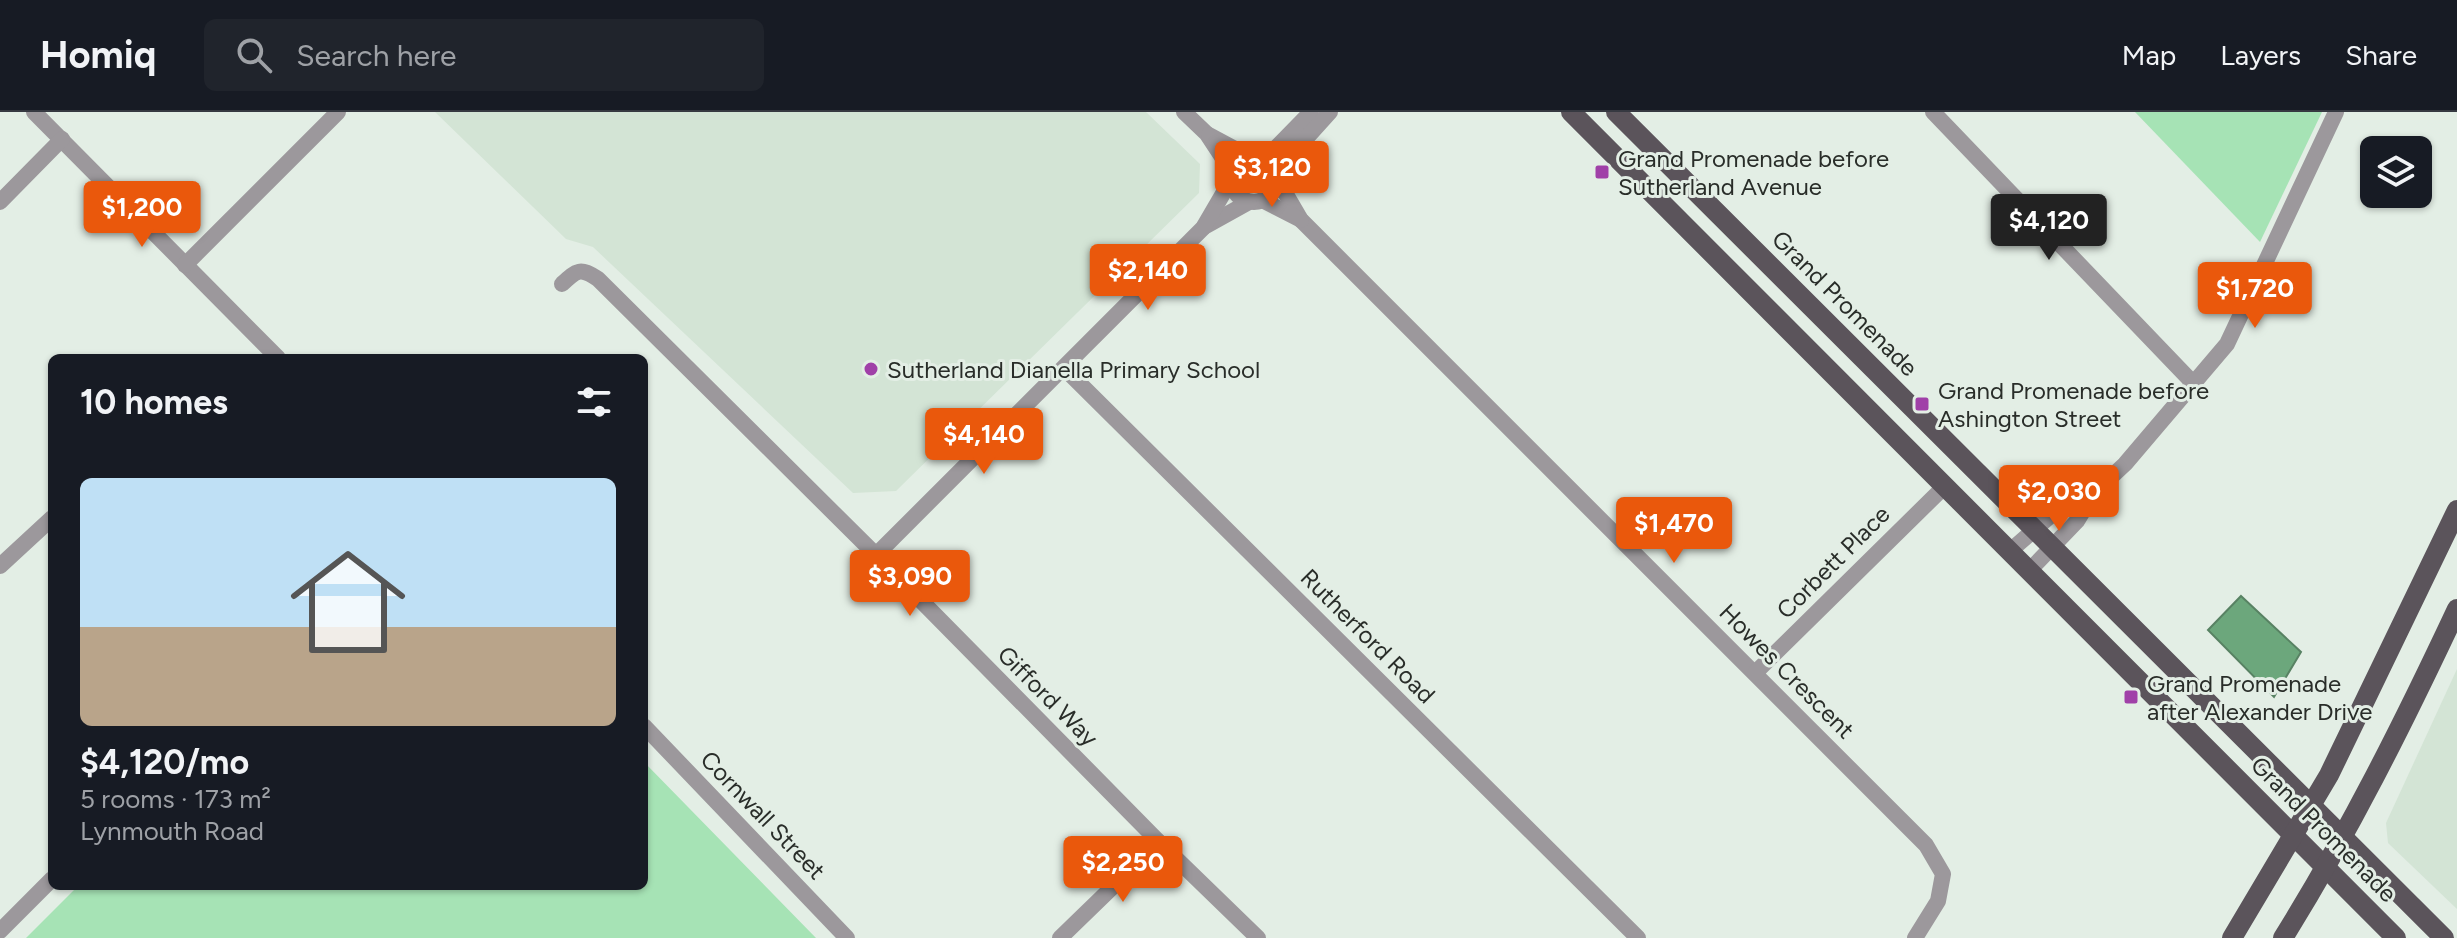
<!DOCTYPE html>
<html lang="en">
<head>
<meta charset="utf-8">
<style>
	:root { --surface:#171b24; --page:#20242c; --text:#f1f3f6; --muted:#9ea1a6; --line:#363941; --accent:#ea580c }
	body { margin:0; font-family:Figtree,sans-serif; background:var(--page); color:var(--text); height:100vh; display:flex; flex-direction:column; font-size:30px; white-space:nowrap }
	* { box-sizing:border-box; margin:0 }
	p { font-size:26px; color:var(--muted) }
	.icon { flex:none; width:44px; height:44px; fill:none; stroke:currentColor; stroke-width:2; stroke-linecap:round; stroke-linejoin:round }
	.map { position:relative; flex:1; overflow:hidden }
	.side { position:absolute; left:48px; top:242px; width:600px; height:536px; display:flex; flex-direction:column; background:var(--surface); border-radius:12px; box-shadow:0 2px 6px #0004 }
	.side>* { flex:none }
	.buttons { position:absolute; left:2360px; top:24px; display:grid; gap:16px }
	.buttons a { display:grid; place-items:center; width:72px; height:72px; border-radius:12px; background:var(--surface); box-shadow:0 2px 6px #0004; font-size:40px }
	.price { position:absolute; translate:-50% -68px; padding:0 18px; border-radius:8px; background:var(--accent); color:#fff; font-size:26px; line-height:52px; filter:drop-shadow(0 2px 4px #0008) }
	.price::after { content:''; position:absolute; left:50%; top:48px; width:24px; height:18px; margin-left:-12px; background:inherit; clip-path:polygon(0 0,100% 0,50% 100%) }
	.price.current { background:#222; color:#fff }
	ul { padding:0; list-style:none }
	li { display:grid; align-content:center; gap:16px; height:424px; padding:0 32px }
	li span { display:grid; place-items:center; height:248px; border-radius:12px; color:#555 }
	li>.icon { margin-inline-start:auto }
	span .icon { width:144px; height:144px; fill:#fffc; stroke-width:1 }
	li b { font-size:34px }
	h2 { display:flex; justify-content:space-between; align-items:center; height:96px; padding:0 32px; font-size:34px }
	header { display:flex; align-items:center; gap:48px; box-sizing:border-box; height:112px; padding:0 40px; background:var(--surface); border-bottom:2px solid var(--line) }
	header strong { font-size:38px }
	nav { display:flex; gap:44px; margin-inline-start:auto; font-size:28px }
	.search { width:560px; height:72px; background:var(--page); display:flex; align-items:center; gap:20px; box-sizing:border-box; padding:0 28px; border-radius:12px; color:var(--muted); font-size:30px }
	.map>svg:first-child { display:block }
	.built { fill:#d3e4d5 }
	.green { fill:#a6e3b5 }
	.water { fill:#6ca77c; stroke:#588263; stroke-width:2 }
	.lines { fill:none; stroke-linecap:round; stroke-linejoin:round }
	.minor { stroke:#9c989c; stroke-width:16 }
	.primary { stroke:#5b545b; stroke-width:20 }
	.poi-dot { fill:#a040a8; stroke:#e3eee5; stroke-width:3 }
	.labels { text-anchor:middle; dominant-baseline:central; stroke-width:6; stroke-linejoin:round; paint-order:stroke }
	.poi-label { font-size:24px; fill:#292d29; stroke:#e3eee5; text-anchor:start }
	.street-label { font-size:24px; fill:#292d29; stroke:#e3eee5 }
</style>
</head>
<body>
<header>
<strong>Homiq</strong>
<div class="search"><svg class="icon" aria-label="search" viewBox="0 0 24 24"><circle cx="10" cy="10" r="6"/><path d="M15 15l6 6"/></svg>Search here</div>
<nav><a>Map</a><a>Layers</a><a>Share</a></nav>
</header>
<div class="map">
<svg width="2457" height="826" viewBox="0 0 2457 826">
	<rect width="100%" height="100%" fill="#e3eee5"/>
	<!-- built -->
	<g class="built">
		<polygon points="435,0 1146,0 1200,52 1199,81 896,379 853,381 593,135 566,127"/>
		<polygon points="2457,557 2457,797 2388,731 2386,711"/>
	</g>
	<!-- green -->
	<g class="green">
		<polygon points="2135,0 2322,0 2260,130"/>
		<polygon points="644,650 816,826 26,826 78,774 644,774"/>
	</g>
	<!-- water -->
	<polygon class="water" points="2241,484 2301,540 2274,585 2208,518"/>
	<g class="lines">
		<!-- minor -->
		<g class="minor">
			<polyline points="34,0 278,246"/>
			<polyline points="1184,0 1207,22 1232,60"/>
			<polyline points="1933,0 2194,272"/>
			<polyline points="1209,23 1250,45"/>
			<circle cx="1254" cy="67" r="23"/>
			<polyline points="1262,46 1271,41 1311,0"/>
			<polyline points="1275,61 1330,0"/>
			<polyline points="1277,67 1301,108 1926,733 1943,762 1938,789 1915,826"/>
			<polyline points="1262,88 1301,108"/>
			<polyline points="0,90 62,27"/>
			<polyline points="1204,115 1249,90"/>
			<polyline points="185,153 338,0"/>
			<path d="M562,172c15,-14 18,-17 36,-5l278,276 283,287 99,96"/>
			<polyline points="1064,256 1638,826"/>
			<polyline points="2010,439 2064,392 2094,381"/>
			<polyline points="876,443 1203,116 1231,68"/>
			<polyline points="0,454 52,406"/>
			<polyline points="2029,459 2077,409 2094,381 2125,352 2227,232 2336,0"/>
			<polyline points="1755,561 1945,374"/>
			<polyline points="644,614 847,826"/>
			<polyline points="0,819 52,767"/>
			<polyline points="1060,826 1159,730"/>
		</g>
		<!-- primary -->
		<g class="primary">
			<polyline points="1571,0 2396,826"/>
			<polyline points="1616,0 2444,826"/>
			<polyline points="2232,826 2329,663 2457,398"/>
			<path d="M2283,826c66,-106 121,-216 174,-329"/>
		</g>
	</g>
	<!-- markers -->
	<g class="poi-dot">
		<rect x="1594" y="52" width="16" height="16" rx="4"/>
		<circle cx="871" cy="257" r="8"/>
		<rect x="1914" y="284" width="16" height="16" rx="4"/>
		<rect x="2123" y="577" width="16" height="16" rx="4"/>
	</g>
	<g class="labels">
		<!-- poi labels -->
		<g class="poi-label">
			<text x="1618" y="46">Grand Promenade before<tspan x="1618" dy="28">Sutherland Avenue</tspan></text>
			<text x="887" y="257">Sutherland Dianella Primary School</text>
			<text x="1938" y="278">Grand Promenade before<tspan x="1938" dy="28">Ashington Street</tspan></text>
			<text x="2147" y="571">Grand Promenade<tspan x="2147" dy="28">after Alexander Drive</tspan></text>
		</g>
		<!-- street labels -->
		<g class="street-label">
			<text transform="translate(1845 191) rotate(45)">Grand Promenade</text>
			<text transform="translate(1833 450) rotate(-45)">Corbett Place</text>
			<text transform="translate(1368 524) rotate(45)">Rutherford Road</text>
			<text transform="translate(1787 559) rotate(45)">Howes Crescent</text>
			<text transform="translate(1048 584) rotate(45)">Gifford Way</text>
			<text transform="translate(763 703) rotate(46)">Cornwall Street</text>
			<text transform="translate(2324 717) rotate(45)">Grand Promenade</text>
		</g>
	</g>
</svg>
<div class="buttons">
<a><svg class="icon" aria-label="layers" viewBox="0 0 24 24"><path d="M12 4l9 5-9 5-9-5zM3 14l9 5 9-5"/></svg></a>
</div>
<b class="price" style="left:1272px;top:97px">$3,120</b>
<b class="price" style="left:142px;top:137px">$1,200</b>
<b class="price current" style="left:2049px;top:150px">$4,120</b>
<b class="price" style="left:1148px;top:200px">$2,140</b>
<b class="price" style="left:2255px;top:218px">$1,720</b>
<b class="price" style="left:984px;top:364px">$4,140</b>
<b class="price" style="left:2059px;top:421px">$2,030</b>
<b class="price" style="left:1674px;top:453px">$1,470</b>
<b class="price" style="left:910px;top:506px">$3,090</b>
<b class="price" style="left:1123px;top:792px">$2,250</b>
<section class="side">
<h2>10 homes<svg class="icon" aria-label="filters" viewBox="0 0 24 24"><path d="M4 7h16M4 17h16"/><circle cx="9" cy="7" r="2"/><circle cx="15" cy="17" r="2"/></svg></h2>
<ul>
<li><span style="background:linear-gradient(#bfe0f5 60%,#b9a48a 0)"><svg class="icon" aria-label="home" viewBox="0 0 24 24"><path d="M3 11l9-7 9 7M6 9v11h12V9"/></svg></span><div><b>$4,120/mo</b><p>5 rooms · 173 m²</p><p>Lynmouth Road</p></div></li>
</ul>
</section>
</div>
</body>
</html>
